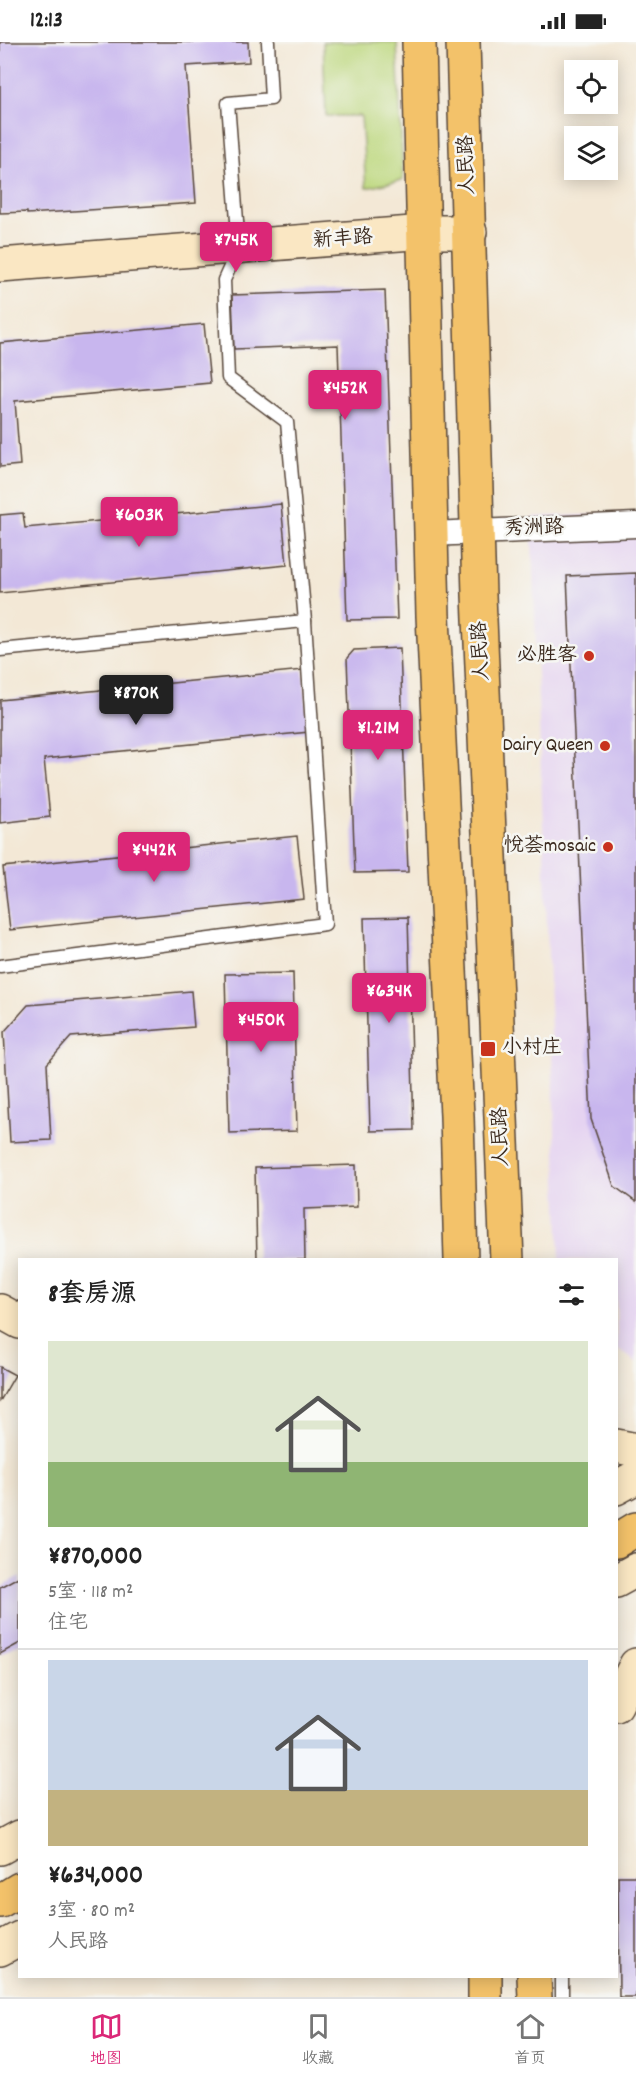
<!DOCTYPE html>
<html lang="zh">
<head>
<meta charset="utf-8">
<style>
	:root { --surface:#fff; --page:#f2f2f2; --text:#222; --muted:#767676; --line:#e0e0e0; --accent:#db2777 }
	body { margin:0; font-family:Dekko,"LXGW WenKai TC",sans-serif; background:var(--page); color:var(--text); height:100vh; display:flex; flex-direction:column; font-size:22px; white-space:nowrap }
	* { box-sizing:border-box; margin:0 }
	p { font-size:20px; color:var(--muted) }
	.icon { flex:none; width:33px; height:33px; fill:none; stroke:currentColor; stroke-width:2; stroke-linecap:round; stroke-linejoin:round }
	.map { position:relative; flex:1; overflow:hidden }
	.sheet { position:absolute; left:18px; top:1216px; width:600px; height:720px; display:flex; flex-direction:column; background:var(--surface); border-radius:0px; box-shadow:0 3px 15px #0003 }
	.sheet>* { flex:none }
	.buttons { position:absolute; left:564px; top:18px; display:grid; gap:12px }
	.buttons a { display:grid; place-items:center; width:54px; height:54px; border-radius:0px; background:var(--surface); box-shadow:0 3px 15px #0003; font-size:30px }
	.price { position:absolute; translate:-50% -51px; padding:0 14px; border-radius:6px; background:var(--accent); color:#fff; font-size:20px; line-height:39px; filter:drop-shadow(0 2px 3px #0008) }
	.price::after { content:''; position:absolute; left:50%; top:36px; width:18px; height:14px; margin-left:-9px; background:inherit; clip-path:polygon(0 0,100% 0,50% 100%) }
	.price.on { background:#222; color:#fff }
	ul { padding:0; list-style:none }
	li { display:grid; align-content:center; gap:12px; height:318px; padding:0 30px }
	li+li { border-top:2px solid var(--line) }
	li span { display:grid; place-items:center; height:186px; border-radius:0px; color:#555 }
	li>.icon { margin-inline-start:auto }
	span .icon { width:108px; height:108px; fill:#fffc; stroke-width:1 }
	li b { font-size:26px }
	h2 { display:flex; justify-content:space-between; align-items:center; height:72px; padding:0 30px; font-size:26px }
	.status { display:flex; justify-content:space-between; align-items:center; height:42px; padding:0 30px; background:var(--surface); direction:ltr }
	.status svg { height:16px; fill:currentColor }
	.menu { display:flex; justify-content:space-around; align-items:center; height:84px; border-top:2px solid var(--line); background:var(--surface); font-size:16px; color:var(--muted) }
	.menu a { display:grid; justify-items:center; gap:3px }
	.menu .on { color:var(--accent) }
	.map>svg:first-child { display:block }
	.built { fill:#e5d3f1 }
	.green { fill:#bcd77c; stroke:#7c804d; stroke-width:1.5 }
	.building { fill:#c8b6ee }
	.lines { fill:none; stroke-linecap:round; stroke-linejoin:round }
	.lane-casing { stroke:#57463a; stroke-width:15 }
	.street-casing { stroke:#57463a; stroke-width:27 }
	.secondary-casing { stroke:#57463a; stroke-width:36 }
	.primary-casing { stroke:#57463a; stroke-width:36 }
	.lane { stroke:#fff; stroke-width:12 }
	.street { stroke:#fff; stroke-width:24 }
	.secondary { stroke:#fae7c3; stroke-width:33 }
	.primary { stroke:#f3c26a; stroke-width:33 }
	.poi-dot { fill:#c8321e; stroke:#f6f6f2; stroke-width:2 }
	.labels { text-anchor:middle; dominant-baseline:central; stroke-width:5; stroke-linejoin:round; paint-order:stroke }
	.street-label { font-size:20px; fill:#3b2a1e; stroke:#f6f6f2 }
	.poi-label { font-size:20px; fill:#3b2a1e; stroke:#f6f6f2; text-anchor:end }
</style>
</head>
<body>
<div class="status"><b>12:13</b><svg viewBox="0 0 49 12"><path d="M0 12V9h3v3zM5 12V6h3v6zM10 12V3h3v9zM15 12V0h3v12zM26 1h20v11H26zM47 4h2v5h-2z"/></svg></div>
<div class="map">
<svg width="636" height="1955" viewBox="0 0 636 1955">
	<rect width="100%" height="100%" fill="#f6f6f2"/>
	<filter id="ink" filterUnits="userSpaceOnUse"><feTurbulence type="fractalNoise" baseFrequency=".0167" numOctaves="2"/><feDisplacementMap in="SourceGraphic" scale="12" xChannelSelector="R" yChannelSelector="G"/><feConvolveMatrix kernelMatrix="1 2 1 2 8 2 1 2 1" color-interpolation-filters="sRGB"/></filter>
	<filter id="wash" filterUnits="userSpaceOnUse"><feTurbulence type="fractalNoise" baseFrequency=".008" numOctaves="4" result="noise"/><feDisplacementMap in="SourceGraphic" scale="24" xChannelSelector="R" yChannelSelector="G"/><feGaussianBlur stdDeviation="1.35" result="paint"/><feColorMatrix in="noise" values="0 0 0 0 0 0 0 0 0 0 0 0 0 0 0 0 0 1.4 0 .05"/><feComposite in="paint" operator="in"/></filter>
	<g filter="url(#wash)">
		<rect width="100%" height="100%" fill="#f3e8d6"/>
		<!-- built -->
		<polygon class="built" points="636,471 636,1320 617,1306 616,1218 560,1218 531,475"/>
		<!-- green -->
		<polygon class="green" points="323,0 397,0 403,138 366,146 361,74 326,74"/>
		<g id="blocks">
			<!-- building -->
			<g class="building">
				<polygon points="0,0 248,0 249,20 186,24 196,161 27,172 27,170 0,171"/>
				<polygon points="385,248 397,577 347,578 338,303 234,307 232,253"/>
				<polygon points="204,282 210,341 15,359 20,423 0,425 0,301"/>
				<polygon points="281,462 287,523 0,551 0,473 23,471 25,486"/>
				<polygon points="636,531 636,1160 614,1144 591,1077 567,534"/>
				<polygon points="400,606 408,830 355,831 347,616 354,608"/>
				<polygon points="303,628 309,690 44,717 50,775 0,781 0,658"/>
				<polygon points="297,794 304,857 10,888 3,825"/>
				<polygon points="408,875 414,1088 370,1089 364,876"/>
				<polygon points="293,931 297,1089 229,1091 225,932"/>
				<polygon points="191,949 194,985 71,995 47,1022 51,1098 10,1100 4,990 28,963"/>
				<polygon points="356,1123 357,1165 304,1167 305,1218 257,1218 255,1126"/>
				<polygon points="0,1325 15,1333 0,1359"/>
				<polygon points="20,1534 20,1601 0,1612 0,1545"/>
				<polygon points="618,1834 636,1834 636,1955 619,1955"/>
			</g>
		</g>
	</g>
	<g filter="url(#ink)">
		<use href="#blocks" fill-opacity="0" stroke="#57463a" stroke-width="1.5"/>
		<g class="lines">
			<defs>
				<g id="lane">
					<polyline points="0,608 305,579"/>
					<polyline points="0,924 325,882 305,579 287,380 228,336 224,238 239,205 228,61 271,57 268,0"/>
					<polyline points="562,1935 562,1955"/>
				</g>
				<polyline id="street" points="431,492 636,483"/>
				<g id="secondary">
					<polyline points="0,223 425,190 470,190"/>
					<polyline points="0,1269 20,1280"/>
					<polyline points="616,1404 636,1408"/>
					<polyline points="616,1446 636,1435"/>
					<polyline points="616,1539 636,1528"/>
					<polyline points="616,1663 636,1623"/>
					<polyline points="0,1806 20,1795"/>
					<polyline points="0,1907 20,1896"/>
				</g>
				<g id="primary">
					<polyline points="419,0 433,574 457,1074 461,1218"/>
					<polyline points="463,0 479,553 507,1218"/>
					<polyline points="616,1499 636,1487"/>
					<polyline points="0,1859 20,1847"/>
					<polyline points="485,1935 485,1955"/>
					<polyline points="534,1935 535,1955"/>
				</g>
			</defs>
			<!-- lane casing -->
			<use href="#lane" class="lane-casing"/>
			<!-- street casing -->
			<use href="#street" class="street-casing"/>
			<!-- secondary casing -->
			<use href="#secondary" class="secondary-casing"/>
			<!-- primary casing -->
			<use href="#primary" class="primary-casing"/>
			<!-- lane -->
			<use href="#lane" class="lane"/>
			<!-- street -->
			<use href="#street" class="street"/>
			<!-- secondary -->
			<use href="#secondary" class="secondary"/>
			<!-- primary -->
			<use href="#primary" class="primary"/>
		</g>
	</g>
	<!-- markers -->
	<g class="poi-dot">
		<circle cx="589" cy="614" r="6"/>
		<circle cx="605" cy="704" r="6"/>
		<circle cx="608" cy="805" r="6"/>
		<rect x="480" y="999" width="16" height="16" rx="3"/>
	</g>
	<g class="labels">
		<!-- street labels -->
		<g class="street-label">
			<text transform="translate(468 123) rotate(-92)">人民路</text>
			<text transform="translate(343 198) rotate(-4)">新丰路</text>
			<text transform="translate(534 487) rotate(-2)">秀洲路</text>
			<text transform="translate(482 609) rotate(-93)">人民路</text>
			<text transform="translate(502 1095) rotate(-92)">人民路</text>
		</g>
		<!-- poi labels -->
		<g class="poi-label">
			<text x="577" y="614">必胜客</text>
			<text x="593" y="704">Dairy Queen</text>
			<text x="596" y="805">悦荟mosaic</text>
			<text x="502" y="1007" text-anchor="start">小村庄</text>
		</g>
	</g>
</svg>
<div class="buttons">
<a><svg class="icon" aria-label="locate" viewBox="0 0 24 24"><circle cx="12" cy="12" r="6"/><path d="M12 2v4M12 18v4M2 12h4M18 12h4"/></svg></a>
<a><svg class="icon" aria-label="layers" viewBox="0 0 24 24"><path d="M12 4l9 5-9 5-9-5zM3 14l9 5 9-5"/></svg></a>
</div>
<b class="price" style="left:236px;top:231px">¥745K</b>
<b class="price" style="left:345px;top:379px">¥452K</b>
<b class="price" style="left:139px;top:506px">¥603K</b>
<b class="price on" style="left:136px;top:684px">¥870K</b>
<b class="price" style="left:378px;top:719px">¥1.21M</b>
<b class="price" style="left:154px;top:841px">¥442K</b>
<b class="price" style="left:389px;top:982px">¥634K</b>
<b class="price" style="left:261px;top:1011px">¥450K</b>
<section class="sheet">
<h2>8套房源<svg class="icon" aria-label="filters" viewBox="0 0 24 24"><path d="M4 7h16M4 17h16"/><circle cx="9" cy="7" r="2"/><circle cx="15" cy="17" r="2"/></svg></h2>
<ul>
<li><span style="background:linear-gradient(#dfe7d0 65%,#8fb573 0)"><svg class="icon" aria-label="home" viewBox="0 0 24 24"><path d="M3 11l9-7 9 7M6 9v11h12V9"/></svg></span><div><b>¥870,000</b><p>5室 · 118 m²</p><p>住宅</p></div></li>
<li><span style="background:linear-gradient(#c9d6e8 70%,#c2b280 0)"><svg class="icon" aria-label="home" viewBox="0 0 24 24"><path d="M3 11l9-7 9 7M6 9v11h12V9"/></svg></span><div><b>¥634,000</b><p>3室 · 80 m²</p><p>人民路</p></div></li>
</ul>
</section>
</div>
<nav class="menu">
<a class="on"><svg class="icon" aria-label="map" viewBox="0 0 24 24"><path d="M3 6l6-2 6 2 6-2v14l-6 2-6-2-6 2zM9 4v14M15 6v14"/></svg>地图</a>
<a><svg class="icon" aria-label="saved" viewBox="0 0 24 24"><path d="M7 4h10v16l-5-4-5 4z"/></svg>收藏</a>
<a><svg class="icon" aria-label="home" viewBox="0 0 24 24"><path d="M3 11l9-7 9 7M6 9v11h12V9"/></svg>首页</a>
</nav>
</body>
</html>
